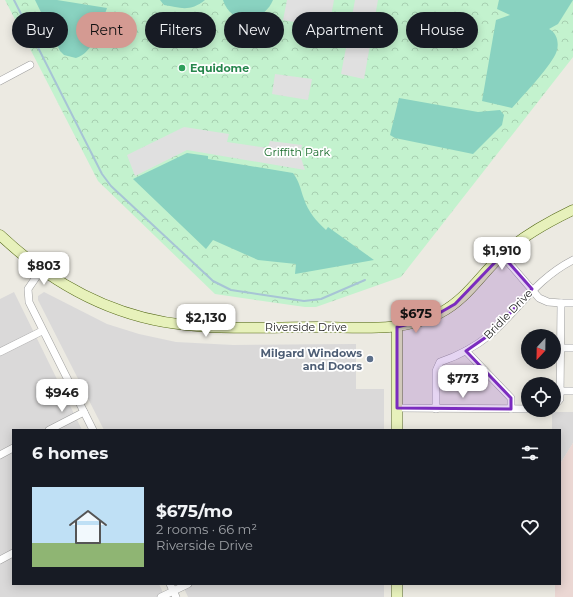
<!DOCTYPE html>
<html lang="en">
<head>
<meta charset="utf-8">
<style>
	:root { --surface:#171b24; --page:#20242c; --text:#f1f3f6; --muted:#9ea1a6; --accent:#d49a92 }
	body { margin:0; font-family:Montserrat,sans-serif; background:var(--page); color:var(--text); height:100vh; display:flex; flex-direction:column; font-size:15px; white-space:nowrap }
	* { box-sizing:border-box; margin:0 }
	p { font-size:13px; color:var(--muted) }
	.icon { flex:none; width:22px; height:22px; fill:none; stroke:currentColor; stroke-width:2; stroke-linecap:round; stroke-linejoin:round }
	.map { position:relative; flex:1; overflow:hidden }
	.panel { position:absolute; left:12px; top:429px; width:549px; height:156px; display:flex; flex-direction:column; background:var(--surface); border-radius:0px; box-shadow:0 2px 10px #0003 }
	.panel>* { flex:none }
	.top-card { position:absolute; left:12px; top:12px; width:549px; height:36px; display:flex; gap:8px }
	.needle { width:26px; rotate:202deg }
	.tools { position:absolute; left:521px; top:329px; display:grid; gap:8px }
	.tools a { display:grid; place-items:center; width:40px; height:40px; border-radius:50%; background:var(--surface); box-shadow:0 2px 10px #0003; font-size:20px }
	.price { position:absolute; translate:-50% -34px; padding:0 9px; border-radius:8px; background:#fff; color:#222; font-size:13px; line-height:26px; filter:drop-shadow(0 1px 2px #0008) }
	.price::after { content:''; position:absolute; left:50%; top:24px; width:12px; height:9px; margin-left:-6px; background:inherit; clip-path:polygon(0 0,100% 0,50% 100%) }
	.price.current { background:var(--accent); color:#111 }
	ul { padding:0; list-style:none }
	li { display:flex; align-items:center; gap:12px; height:100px; padding:0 20px }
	li span { display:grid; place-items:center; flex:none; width:112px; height:80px; border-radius:0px; color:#555 }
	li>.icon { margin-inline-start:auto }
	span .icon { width:48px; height:48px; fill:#fffc; stroke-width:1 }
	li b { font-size:17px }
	h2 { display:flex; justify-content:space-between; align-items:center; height:48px; padding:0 20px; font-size:17px }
	.chip { padding:0 14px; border-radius:18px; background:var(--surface); box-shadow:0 2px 10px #0003; font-size:14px; line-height:36px }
	.chip.current { background:var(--accent); color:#111 }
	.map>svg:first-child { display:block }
	.residential { fill:#dad9d9 }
	.commercial { fill:#ebd7d3 }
	.park { fill:url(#park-crowns) }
	.pitch { fill:#89d2c0 }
	.parking { fill:#e0e0e0 }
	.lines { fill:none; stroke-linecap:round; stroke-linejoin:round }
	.stream { stroke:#a7c4d5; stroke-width:2 }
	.minor-casing { stroke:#9d9d9d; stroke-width:8 }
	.secondary-casing { stroke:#4f6411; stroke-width:11 }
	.minor { stroke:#fff; stroke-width:7 }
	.secondary { stroke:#e7f1bb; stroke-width:10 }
	.marked { fill:#7b2cbf; fill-opacity:0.2; stroke:#7b2cbf; stroke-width:3; stroke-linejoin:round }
	.leisure-dot { fill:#2e9e5b; stroke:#fff; stroke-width:1.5 }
	.service-dot { fill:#5c6f8a; stroke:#fff; stroke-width:1.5 }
	.labels { text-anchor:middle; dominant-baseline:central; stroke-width:3.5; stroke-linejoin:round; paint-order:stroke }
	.leisure-label { font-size:11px; font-weight:bold; fill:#27864d; stroke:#fff; text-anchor:start }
	.park-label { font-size:11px; fill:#176c2a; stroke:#fff }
	.street-label { font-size:11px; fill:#1c1c1c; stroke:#fff }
	.service-label { font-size:11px; font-weight:bold; fill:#4e5e75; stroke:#fff; text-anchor:end }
</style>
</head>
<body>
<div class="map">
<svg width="573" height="597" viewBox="0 0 573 597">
	<defs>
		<pattern id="park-crowns" width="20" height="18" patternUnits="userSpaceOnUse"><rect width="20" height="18" fill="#c3f2ce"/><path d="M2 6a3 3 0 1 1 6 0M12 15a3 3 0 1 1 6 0" fill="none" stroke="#a7cfb0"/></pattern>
	</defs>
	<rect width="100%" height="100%" fill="#eceae2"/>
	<!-- residential -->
	<g class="residential">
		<polygon points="14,292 82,430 13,430 13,584 159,584 165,597 0,597 0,299"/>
		<polygon points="44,292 107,324 139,334 176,342 233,345 356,344 356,389 384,389 384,430 104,430 38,300 38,296"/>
		<polygon points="552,412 573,412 573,443 560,464 560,430 552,430"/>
		<polygon points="182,584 384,584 384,597 188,597"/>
	</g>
	<!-- commercial -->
	<polygon class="commercial" points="573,443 573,597 555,597 555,584 560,584 560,464"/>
	<!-- park -->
	<polygon class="park" points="5,0 573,0 573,57 401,277 316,307 305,307 215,294 98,181"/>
	<!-- pitch -->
	<g class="pitch">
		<path d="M35,0h22l50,8c-6,16 -13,45 -31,50l-12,-3 -4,-4z"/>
		<path d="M160,0h45c-15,12 -24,8 -41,5z"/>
		<path d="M223,0h50c-10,24 -42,26 -50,0z"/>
		<path d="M499,0h74l-15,24 -9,5c10,5 11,19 5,28 -11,18 -28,35 -42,51l-30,-7 14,-81 14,-5 -13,-6z"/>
		<polygon points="399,98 478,112 500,110 504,115 502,125 473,154 395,138 390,135"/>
		<path d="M187,153l21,3v3l85,14c7,10 7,15 11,26 4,12 12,22 22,31l2,-3 46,33 -79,14 1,-10 -38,-4 -45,-20 -7,9 -73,-70z"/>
	</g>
	<!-- parking -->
	<g class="parking">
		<polygon points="287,0 334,0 329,28 283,20"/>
		<polygon points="355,0 378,0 364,79 341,74"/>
		<polygon points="275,74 312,79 308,100 272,94"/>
		<polygon points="184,127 229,134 227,142 268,148 270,141 302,145 300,155 305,170 187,150 135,176 127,155"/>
	</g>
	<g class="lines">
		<!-- stream -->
		<polyline class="stream" points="14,0 102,174 111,186 213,281 231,290 304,301 321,299 365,280"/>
		<defs>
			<g id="minor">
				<polyline points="0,81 30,65"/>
				<polyline points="502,255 539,298 548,302 561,303 560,399 554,406"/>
				<polyline points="41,270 28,289 29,302 93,430"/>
				<polyline points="561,303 573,303"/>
				<polyline points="560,348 573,348"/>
				<polyline points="466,351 511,398 511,409"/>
				<polyline points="0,352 42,331"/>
				<polyline points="560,391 573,391"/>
				<polyline points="397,408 528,409"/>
				<path d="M436,409v-38l4,-9c18,-6 35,-15 51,-28 29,-26 45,-55 82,-74"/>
				<polyline points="49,430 84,412"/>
				<polyline points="0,455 13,448"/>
				<polyline points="0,560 13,553"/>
				<polyline points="170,584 176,597"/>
				<polyline points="161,597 188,584"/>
			</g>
			<g id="secondary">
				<path d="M0,235c52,49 115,83 186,90 44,5 88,2 132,2 40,0 85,6 122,-14 27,-14 41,-39 63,-59 20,-18 45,-32 70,-44"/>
				<polyline points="397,327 397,430"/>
				<polyline points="397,584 397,597"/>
			</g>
		</defs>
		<!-- minor casing -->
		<use href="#minor" class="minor-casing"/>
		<!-- secondary casing -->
		<use href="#secondary" class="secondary-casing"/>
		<!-- minor -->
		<use href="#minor" class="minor"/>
		<!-- secondary -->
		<use href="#secondary" class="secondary"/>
	</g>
	<!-- marked area -->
	<path class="marked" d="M502,255l30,34 -40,44 -26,18 45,47v11l-114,-1v-81l32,-8 26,-15z"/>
	<!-- markers -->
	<circle class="leisure-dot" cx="182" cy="68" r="4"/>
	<circle class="service-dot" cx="370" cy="359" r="4"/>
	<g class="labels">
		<!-- leisure labels -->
		<g class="leisure-label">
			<text x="190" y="68">Equidome</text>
		</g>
		<!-- park labels -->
		<g class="park-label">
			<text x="297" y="152">Griffith Park</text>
		</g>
		<!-- street labels -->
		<g class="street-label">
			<text transform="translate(508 314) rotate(-46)">Bridle Drive</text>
			<text x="306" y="327">Riverside Drive</text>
		</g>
		<!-- service labels -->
		<g class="service-label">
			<text x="362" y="353">Milgard Windows<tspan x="362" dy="13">and Doors</tspan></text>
		</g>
	</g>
</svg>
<div class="tools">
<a><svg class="needle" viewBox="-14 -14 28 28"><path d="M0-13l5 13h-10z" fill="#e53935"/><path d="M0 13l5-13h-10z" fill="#9ea1a6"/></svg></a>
<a><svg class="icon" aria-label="locate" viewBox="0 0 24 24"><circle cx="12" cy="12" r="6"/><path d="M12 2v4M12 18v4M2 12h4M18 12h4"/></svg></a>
</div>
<b class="price" style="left:502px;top:271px">$1,910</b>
<b class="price" style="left:44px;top:286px">$803</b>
<b class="price current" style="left:416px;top:334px">$675</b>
<b class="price" style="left:206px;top:338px">$2,130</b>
<b class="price" style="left:463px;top:399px">$773</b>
<b class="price" style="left:62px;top:413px">$946</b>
<div class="top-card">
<a class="chip">Buy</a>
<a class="chip current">Rent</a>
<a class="chip">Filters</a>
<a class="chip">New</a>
<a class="chip">Apartment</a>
<a class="chip">House</a>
</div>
<section class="panel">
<h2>6 homes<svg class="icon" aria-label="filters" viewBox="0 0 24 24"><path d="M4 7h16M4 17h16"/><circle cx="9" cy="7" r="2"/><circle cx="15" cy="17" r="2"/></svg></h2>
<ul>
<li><span style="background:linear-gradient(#bfe0f5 70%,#8fb573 0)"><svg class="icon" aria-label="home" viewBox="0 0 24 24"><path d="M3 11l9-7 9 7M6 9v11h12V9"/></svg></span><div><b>$675/mo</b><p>2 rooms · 66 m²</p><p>Riverside Drive</p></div><svg class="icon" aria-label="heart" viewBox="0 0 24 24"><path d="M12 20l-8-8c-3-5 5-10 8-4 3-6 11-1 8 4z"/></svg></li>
</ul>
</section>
</div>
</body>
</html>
